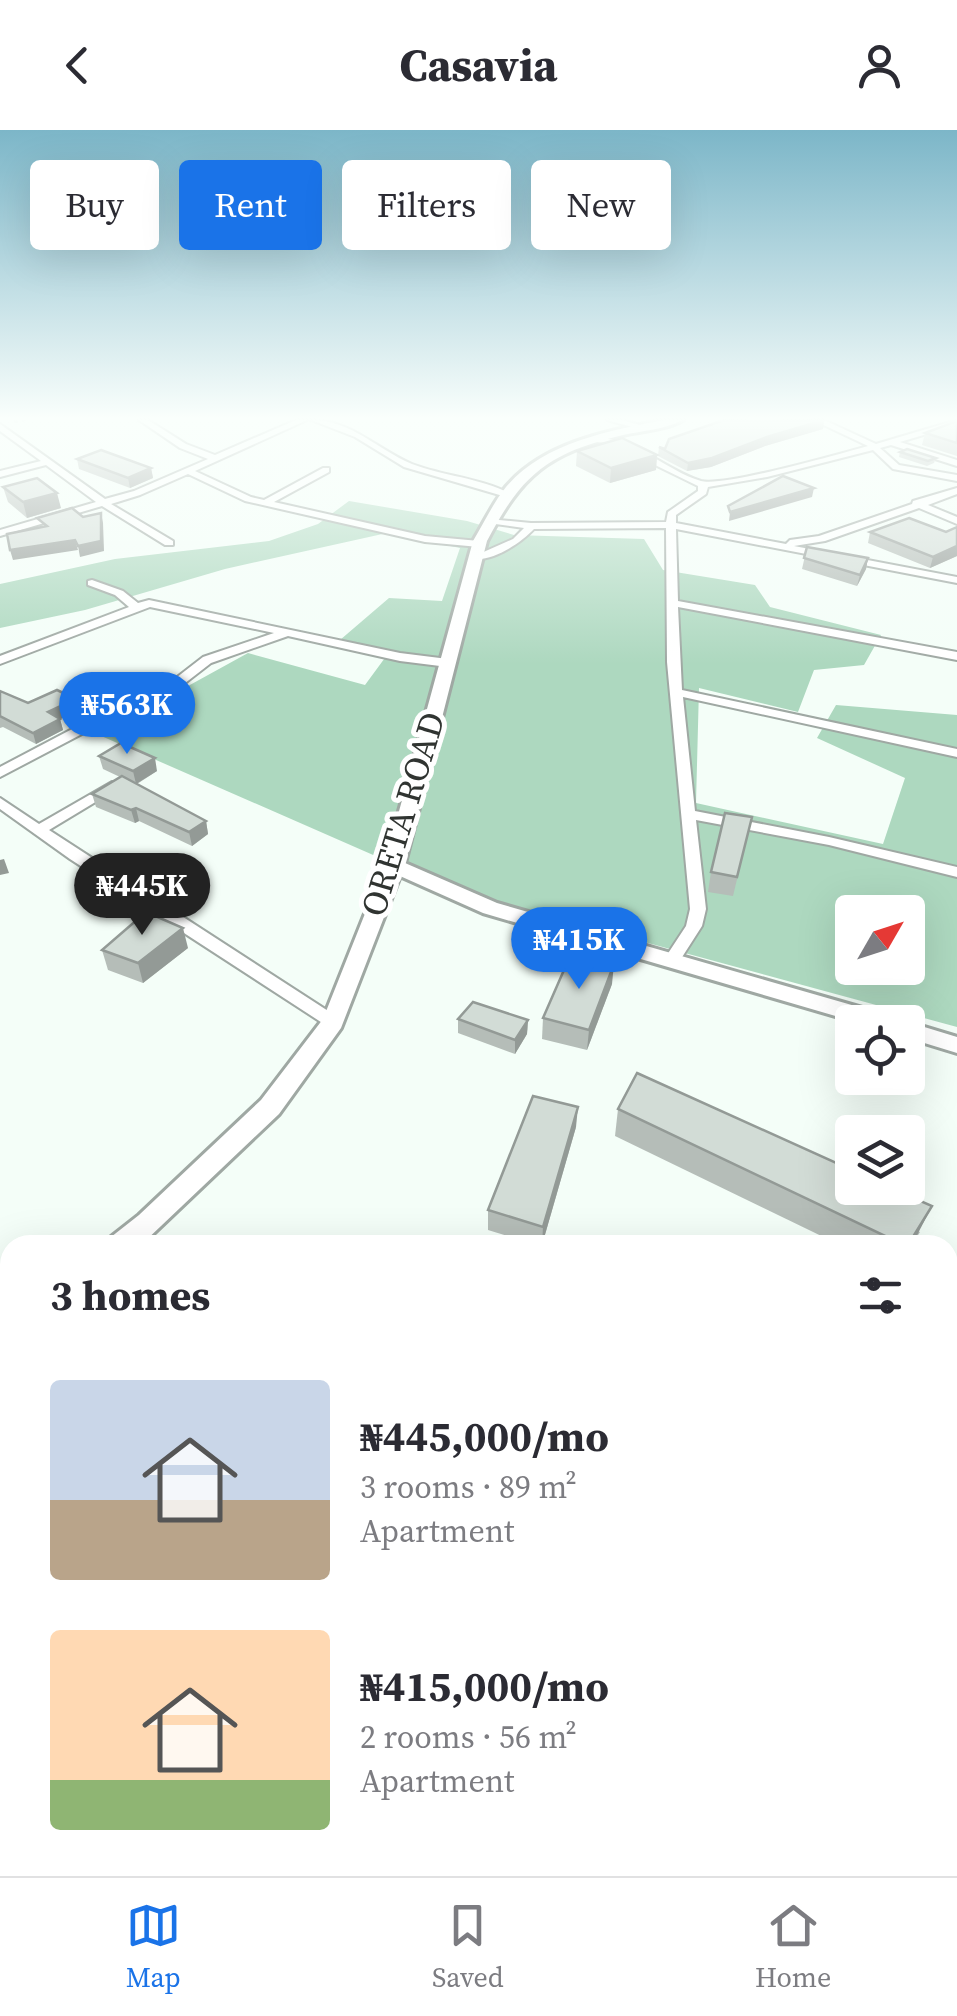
<!DOCTYPE html>
<html lang="en">
<head>
<meta charset="utf-8">
<style>
	:root { --surface:#fff; --page:#f2f2f3; --text:#2b2b33; --muted:#7c7c81; --line:#e1e1e2; --accent:#1a73e8 }
	body { margin:0; font-family:"Source Serif 4",serif; background:var(--page); color:var(--text); height:100vh; display:flex; flex-direction:column; font-size:38px; white-space:nowrap }
	* { box-sizing:border-box; margin:0 }
	p { font-size:32px; color:var(--muted) }
	.icon { flex:none; width:55px; height:55px; fill:none; stroke:currentColor; stroke-width:2; stroke-linecap:round; stroke-linejoin:round }
	.map { position:relative; flex:1; overflow:hidden }
	.panel { position:absolute; left:0px; top:1105px; width:958px; height:642px; display:flex; flex-direction:column; background:var(--surface); border-radius:30px 30px 0 0; box-shadow:0 10px 40px #0002 }
	.panel>* { flex:none }
	.top-card { position:absolute; left:30px; top:30px; width:898px; height:90px; display:flex; gap:20px }
	.needle { width:65px; rotate:51deg }
	.controls { position:absolute; left:835px; top:765px; display:grid; gap:20px }
	.controls a { display:grid; place-items:center; width:90px; height:90px; border-radius:10px; background:var(--surface); box-shadow:0 10px 40px #0002; font-size:50px }
	.price { position:absolute; translate:-50% -85px; padding:0 22px; border-radius:35px; background:var(--accent); color:#fff; font-size:32px; line-height:65px; filter:drop-shadow(0 2px 5px #0008) }
	.price::after { content:''; position:absolute; left:50%; top:60px; width:30px; height:22px; margin-left:-15px; background:inherit; clip-path:polygon(0 0,100% 0,50% 100%) }
	.price.current { background:#222; color:#fff }
	ul { padding:0; list-style:none }
	li { display:flex; align-items:center; gap:30px; height:250px; padding:0 50px }
	li span { display:grid; place-items:center; flex:none; width:280px; height:200px; border-radius:10px; color:#555 }
	li>.icon { margin-inline-start:auto }
	span .icon { width:120px; height:120px; fill:#fffc; stroke-width:1 }
	li b { font-size:42px }
	h2 { display:flex; justify-content:space-between; align-items:center; height:120px; padding:0 50px; font-size:42px }
	.chip { padding:0 35px; border-radius:10px; background:var(--surface); box-shadow:0 10px 40px #0002; font-size:35px; line-height:90px }
	.chip.current { background:var(--accent); color:#fff }
	header { display:flex; justify-content:space-between; align-items:center; height:130px; padding:0 50px; background:var(--surface); font-size:45px; font-weight:800 }
	.tabs { display:flex; justify-content:space-around; align-items:center; height:140px; border-top:2px solid var(--line); background:var(--surface); font-size:28px; color:var(--muted) }
	.tabs a { display:grid; justify-items:center; gap:5px }
	.tabs .current { color:var(--accent) }
	.map>svg:first-child { display:block }
	.green { fill:#add8bf; fill-rule:evenodd }
	.lines { fill:none; stroke-linecap:round; stroke-linejoin:round }
	.minor-casing { stroke:#9fa8a3; stroke-width:4 }
	.tertiary-casing { stroke:#9fa8a3; stroke-width:6 }
	.path { stroke:#afb7b2; stroke-width:2.5; stroke-dasharray:4 4; stroke-linecap:butt }
	.minor { fill:#fff; fill-rule:evenodd }
	.tertiary { fill:#fff; fill-rule:evenodd }
	.wall { fill:#b5bdb8 }
	.shaded-wall { fill:#939a96 }
	.building { fill:#d2dcd6; stroke:#939a96; stroke-width:2.5 }
	.labels { text-anchor:middle; dominant-baseline:central; stroke-width:10; stroke-linejoin:round; paint-order:stroke }
	.street-label { font-size:35px; fill:#303431; stroke:#fff }
</style>
</head>
<body>
<header><svg class="icon" aria-label="back" viewBox="0 0 24 24"><path d="M15 5l-7 7 7 7"/></svg>Casavia<svg class="icon" aria-label="person" viewBox="0 0 24 24"><circle cx="12" cy="8" r="4"/><path d="M4 21q1-7 8-7t8 7"/></svg></header>
<div class="map">
<svg width="957" height="1746" viewBox="0 0 957 1746">
	<rect width="100%" height="100%" fill="#f4fef8"/>
	<!-- green -->
	<path class="green" d="M349,371l118,20 47,14 130,4 19,31 92,15 15,22 111,28 -17,30 -50,5 -16,42 -99,-24 -3,115 187,41 22,-66 -88,-40 19,-33 121,10v312l-504,-137 -354,-155 149,-82 117,32 25,-34 -50,-11 49,-42 53,3 18,-53 -73,-15 -162,36 -140,41 -85,18v-44l115,-25 154,-18 49,-17zM852,782h56v56h-56z"/>
	<g class="lines">
		<defs>
			<g id="minor">
				<polygon points="139,290 148,290 186,314 215,325 296,290 307,290 195,341 251,367 264,370 323,338 329,338 329,342 274,372 425,406 479,411 484,414 479,417 425,412 245,371 188,344 140,365 111,374 173,411 173,415 165,415 102,376 0,406 0,400 96,372 46,335 0,347 0,341 41,331 0,301 0,294 105,369 134,361 208,329 180,318"/>
				<path d="M311,290c39,-1 67,30 101,44 31,12 69,14 99,30l-8,2 -99,-29 -49,-30z"/>
				<polygon points="607,290 622,290 647,297 643,300"/>
				<path d="M813,290h11l52,24 81,-24v5l-57,17 57,18v6l-66,-21 -11,3 19,17 58,10v6l-64,-12 -20,-19 -106,27 -59,10 -2,7 -30,21v8l110,21 4,-4 29,-4 93,-32 1,-3 44,-13v6l-29,11 29,12v7l-38,-16 -94,33 -31,5 163,31v6l-281,-54 2,72 279,51v8l-279,-53 4,83 275,59v8l-274,-60 12,114 134,26 128,30v10l-128,-32 -133,-25 10,89 -4,17 -25,39 -6,2 -8,-6 23,-35 4,-17 -23,-247 -1,-134 -132,1c-14,15 -45,35 -64,29l43,-19 11,-11 -36,-5v-4l43,4 135,-1 2,-10 30,-21v-5l-88,-43 -16,-1v-4c39,-2 71,32 107,43 23,6 138,-27 167,-35z"/>
				<polygon points="92,450 123,461 138,473 149,470 400,523 448,529 454,533 448,537 400,531 288,506 211,533 180,557 141,573 0,647 0,637 133,567 172,551 203,527 274,503 150,477 0,534 0,526 129,477 115,465 88,455 88,451"/>
				<polygon points="112,652 119,656 117,659 49,700 339,888 342,892 339,896 327,896 70,729 0,679 0,668 39,694"/>
				<polygon points="767,1738 803,1738 807,1746 771,1746"/>
			</g>
			<g id="tertiary">
				<path d="M664,290h19c-17,9 -41,11 -60,15 -75,18 -101,39 -136,106l-82,322 92,40 393,113 3,6h-37l-373,-109 -83,-37 -59,152 -62,86 -138,131h-34l4,-8 28,-22 122,-115 62,-81 61,-153 89,-325c11,-18 20,-38 33,-54 38,-45 103,-56 158,-67z"/>
				<polygon points="906,892 908,892 957,907 957,923 908,908"/>
				<polygon points="10,1188 10,1219 0,1222 0,1192"/>
			</g>
		</defs>
		<!-- minor casing -->
		<use href="#minor" class="minor-casing"/>
		<!-- tertiary casing -->
		<use href="#tertiary" class="tertiary-casing"/>
		<!-- path -->
		<polyline class="path" points="14,292 26,290"/>
		<!-- minor -->
		<use href="#minor" class="minor"/>
		<!-- tertiary -->
		<use href="#tertiary" class="tertiary"/>
	</g>
	<!-- wall -->
	<g class="wall">
		<polygon points="824,290 823,299 765,316 711,337 687,341 658,326 659,317 665,319 757,291"/>
		<polygon points="957,291 957,326 922,315 925,303"/>
		<polygon points="577,321 657,325 656,340 610,353 576,336"/>
		<polygon points="900,322 936,328 934,333 927,336 899,327"/>
		<polygon points="77,329 151,338 153,348 130,358 79,339"/>
		<polygon points="3,357 61,378 27,388 8,372"/>
		<polygon points="957,397 957,426 930,438 868,413 870,402 946,402"/>
		<polygon points="807,417 868,428 866,439 857,456 802,439"/>
		<polygon points="0,561 28,573 76,569 79,580 60,589 63,600 36,614 3,597 0,598"/>
		<polygon points="99,626 157,641 137,654 206,691 208,704 192,716 139,691 135,693 96,677 92,664 120,647 103,639"/>
		<polygon points="752,687 733,766 708,762 711,742"/>
		<polygon points="188,818 143,853 108,840 102,820"/>
		<polygon points="612,854 587,920 542,909 543,888"/>
		<polygon points="458,889 528,890 527,904 515,924 458,903"/>
		<polygon points="618,979 920,1102 912,1115 840,1115 615,1006"/>
		<polygon points="576,997 542,1115 537,1115 488,1100 488,1080"/>
		<polygon points="948,1346 957,1353 957,1409 948,1402"/>
	</g>
	<!-- shaded-wall -->
	<g class="shaded-wall">
		<polygon points="824,290 823,299 765,316 711,337 687,341 688,333"/>
		<polygon points="657,325 656,340 610,353 611,338"/>
		<polygon points="151,338 153,348 130,358 128,348"/>
		<polygon points="814,358 812,367 729,391 730,382"/>
		<polygon points="57,363 61,378 27,388 23,372"/>
		<polygon points="101,383 103,393 104,421 80,427 78,416"/>
		<polygon points="75,410 78,420 13,430 10,420"/>
		<polygon points="957,416 957,426 930,438 933,427"/>
		<polygon points="868,428 866,439 857,456 860,445"/>
		<polygon points="76,569 79,580 60,589 63,600 36,614 33,603 48,582"/>
		<polygon points="155,628 157,641 136,654 133,641"/>
		<polygon points="136,678 139,691 135,693 131,680"/>
		<polygon points="206,691 208,704 192,716 189,702"/>
		<polygon points="4,729 9,743 0,745 0,730"/>
		<polygon points="183,798 188,818 143,853 138,833"/>
		<polygon points="614,834 612,854 587,920 589,900"/>
		<polygon points="528,890 527,904 515,924 515,910"/>
		<polygon points="578,977 576,997 542,1115 543,1097"/>
		<polygon points="932,1076 912,1115 908,1115"/>
	</g>
	<!-- building -->
	<g class="building">
		<polygon points="724,290 757,291 824,290 767,307 712,328 688,333 659,317 665,319 669,309"/>
		<polygon points="957,291 957,313 925,303"/>
		<polygon points="622,308 657,325 611,338 577,321"/>
		<polygon points="907,319 936,328 928,331 900,322"/>
		<polygon points="101,320 151,338 128,348 77,329"/>
		<polygon points="783,346 814,358 730,382 728,376"/>
		<polygon points="37,348 57,363 23,372 3,357"/>
		<polygon points="72,378 83,387 101,383 101,411 78,416 75,410 10,420 7,404 47,396 37,388"/>
		<polygon points="909,388 946,402 957,397 957,416 933,427 870,402"/>
		<polygon points="807,417 868,428 860,445 804,428"/>
		<polygon points="57,560 76,569 48,582 60,589 33,603 0,586 0,561 28,573"/>
		<polygon points="121,613 155,628 133,641 99,626"/>
		<polygon points="122,646 206,691 189,702 136,678 131,680 92,664"/>
		<polygon points="725,683 752,687 737,747 711,742"/>
		<polygon points="146,782 183,798 138,833 102,820"/>
		<polygon points="571,824 614,834 589,900 543,888"/>
		<polygon points="473,872 528,890 515,910 458,889"/>
		<polygon points="637,943 852,1040 852,1058 891,1058 932,1076 908,1115 904,1115 618,979"/>
		<polygon points="533,966 578,977 543,1097 488,1080"/>
		<polygon points="948,1346 957,1353 957,1392 948,1385"/>
		<polygon points="421,1738 468,1738 479,1746 416,1746"/>
		<polygon points="568,1738 640,1738 636,1746 563,1746"/>
	</g>
	<!-- sky -->
	<linearGradient id="sky" x2="0" y2="1"><stop stop-color="#7cb6c8"/><stop offset="0.54" stop-color="#fafffc"/><stop offset="1" stop-color="#fafffc" stop-opacity="0"/></linearGradient>
	<rect width="957" height="534" fill="url(#sky)"/>
	<g class="labels">
		<!-- street labels -->
		<g class="street-label">
			<text transform="translate(403 684) rotate(-73)">ORETA ROAD</text>
		</g>
	</g>
</svg>
<div class="controls">
<a><svg class="needle" viewBox="-14 -14 28 28"><path d="M0-13l5 13h-10z" fill="#e53935"/><path d="M0 13l5-13h-10z" fill="#7c7c81"/></svg></a>
<a><svg class="icon" aria-label="locate" viewBox="0 0 24 24"><circle cx="12" cy="12" r="6"/><path d="M12 2v4M12 18v4M2 12h4M18 12h4"/></svg></a>
<a><svg class="icon" aria-label="layers" viewBox="0 0 24 24"><path d="M12 4l9 5-9 5-9-5zM3 14l9 5 9-5"/></svg></a>
</div>
<b class="price" style="left:127px;top:627px">₦563K</b>
<b class="price current" style="left:142px;top:808px">₦445K</b>
<b class="price" style="left:579px;top:862px">₦415K</b>
<div class="top-card">
<a class="chip">Buy</a>
<a class="chip current">Rent</a>
<a class="chip">Filters</a>
<a class="chip">New</a>
</div>
<section class="panel">
<h2>3 homes<svg class="icon" aria-label="filters" viewBox="0 0 24 24"><path d="M4 7h16M4 17h16"/><circle cx="9" cy="7" r="2"/><circle cx="15" cy="17" r="2"/></svg></h2>
<ul>
<li><span style="background:linear-gradient(#c9d6e8 60%,#b9a48a 0)"><svg class="icon" aria-label="home" viewBox="0 0 24 24"><path d="M3 11l9-7 9 7M6 9v11h12V9"/></svg></span><div><b>₦445,000/mo</b><p>3 rooms · 89 m²</p><p>Apartment</p></div></li>
<li><span style="background:linear-gradient(#ffd9b3 75%,#8fb573 0)"><svg class="icon" aria-label="home" viewBox="0 0 24 24"><path d="M3 11l9-7 9 7M6 9v11h12V9"/></svg></span><div><b>₦415,000/mo</b><p>2 rooms · 56 m²</p><p>Apartment</p></div></li>
</ul>
</section>
</div>
<nav class="tabs">
<a class="current"><svg class="icon" aria-label="map" viewBox="0 0 24 24"><path d="M3 6l6-2 6 2 6-2v14l-6 2-6-2-6 2zM9 4v14M15 6v14"/></svg>Map</a>
<a><svg class="icon" aria-label="saved" viewBox="0 0 24 24"><path d="M7 4h10v16l-5-4-5 4z"/></svg>Saved</a>
<a><svg class="icon" aria-label="home" viewBox="0 0 24 24"><path d="M3 11l9-7 9 7M6 9v11h12V9"/></svg>Home</a>
</nav>
</body>
</html>
